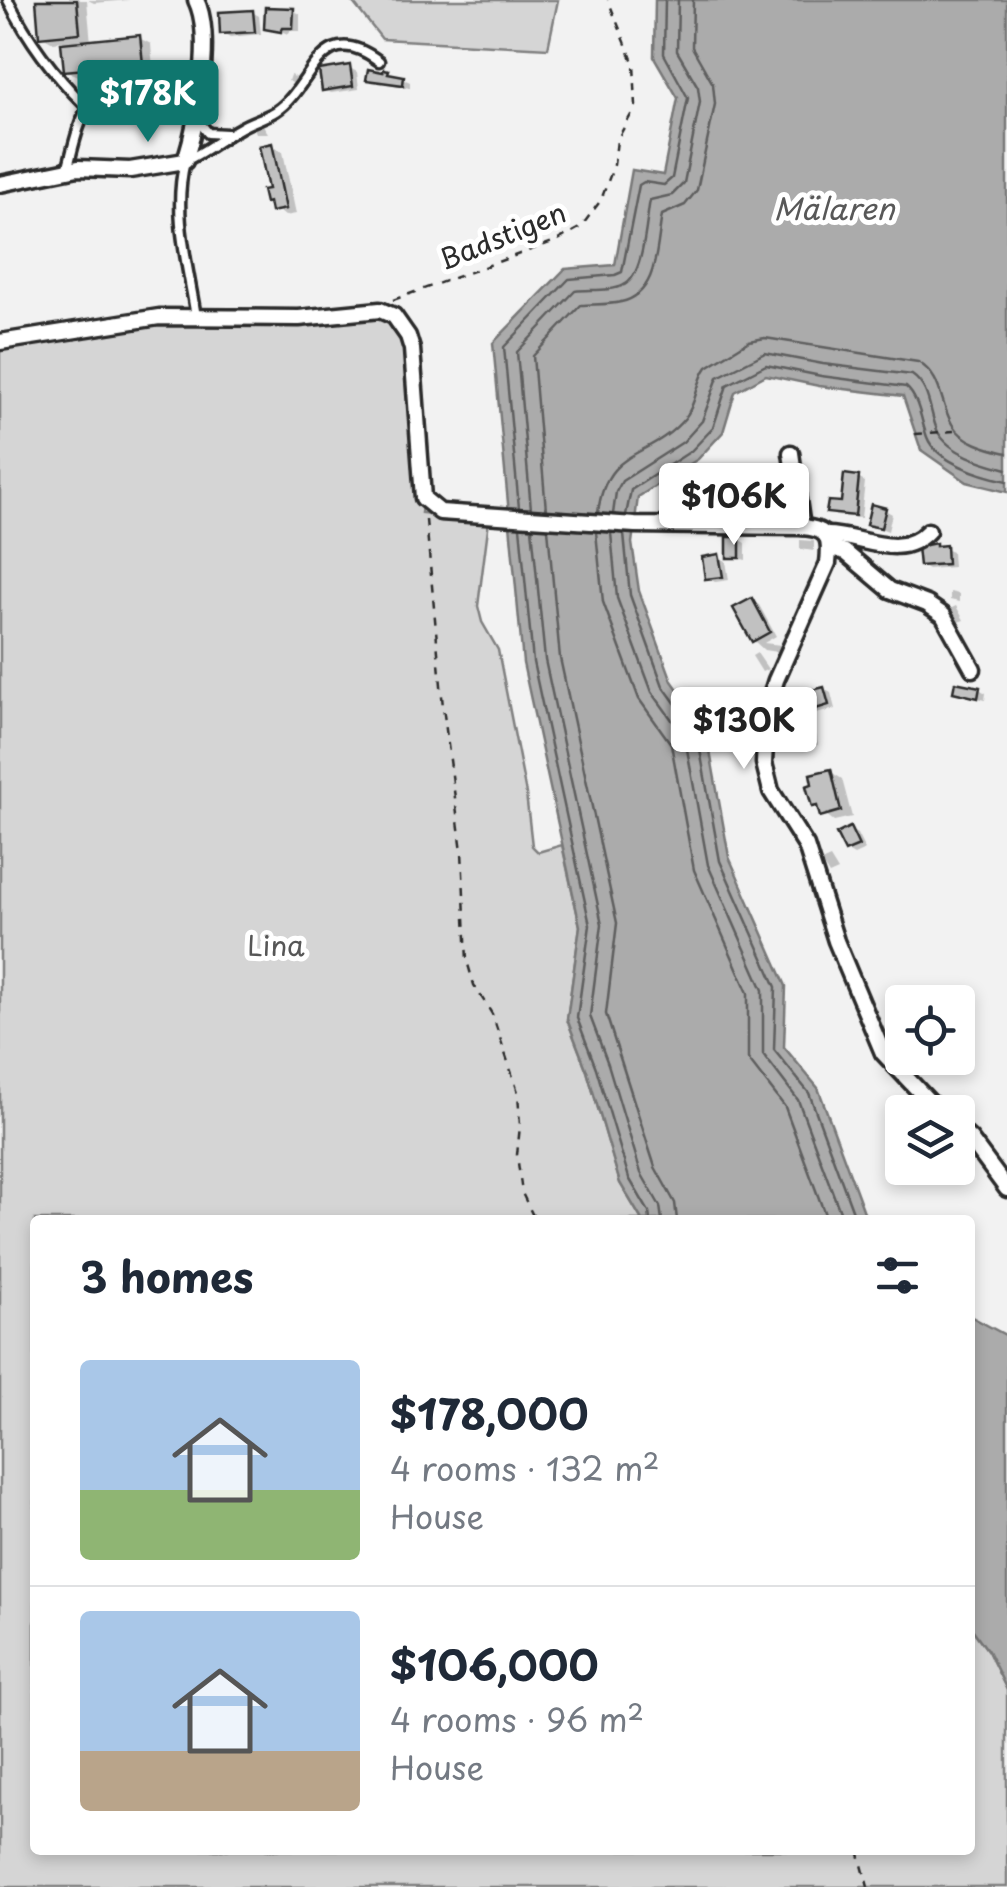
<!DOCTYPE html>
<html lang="en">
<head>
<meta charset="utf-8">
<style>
	:root { --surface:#fff; --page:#f6f6f7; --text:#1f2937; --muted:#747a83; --line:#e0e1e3; --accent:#0f766e }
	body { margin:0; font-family:"Playpen Sans",sans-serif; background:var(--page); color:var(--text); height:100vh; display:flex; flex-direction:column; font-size:38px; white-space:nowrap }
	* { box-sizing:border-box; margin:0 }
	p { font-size:32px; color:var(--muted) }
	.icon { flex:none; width:55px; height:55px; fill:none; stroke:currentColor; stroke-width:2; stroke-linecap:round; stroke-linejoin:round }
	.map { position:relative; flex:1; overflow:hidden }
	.drawer { position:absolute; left:30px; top:1215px; width:945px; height:640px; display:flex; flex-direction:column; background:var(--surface); border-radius:10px; box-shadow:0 5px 15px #0003 }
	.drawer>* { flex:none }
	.controls { position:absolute; left:885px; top:985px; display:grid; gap:20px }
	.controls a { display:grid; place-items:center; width:90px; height:90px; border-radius:10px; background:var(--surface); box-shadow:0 5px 15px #0003; font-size:50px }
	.price { position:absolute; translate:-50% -85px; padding:0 22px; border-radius:10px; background:#fff; color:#222; font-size:32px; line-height:65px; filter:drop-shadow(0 2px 5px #0008) }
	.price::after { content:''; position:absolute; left:50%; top:60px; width:30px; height:22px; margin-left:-15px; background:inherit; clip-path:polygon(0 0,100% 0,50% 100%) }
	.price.on { background:var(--accent); color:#fff }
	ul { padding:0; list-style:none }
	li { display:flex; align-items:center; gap:30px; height:250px; padding:0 50px }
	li+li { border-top:2px solid var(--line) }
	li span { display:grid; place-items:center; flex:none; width:280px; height:200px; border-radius:10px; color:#555 }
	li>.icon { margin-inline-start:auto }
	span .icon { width:120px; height:120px; fill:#fffc; stroke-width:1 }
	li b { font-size:42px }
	h2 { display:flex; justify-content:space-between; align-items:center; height:120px; padding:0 50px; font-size:42px }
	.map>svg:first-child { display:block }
	.green { fill:#d5d5d5; stroke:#808080; stroke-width:2.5 }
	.water { fill:#ababab; stroke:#787878; stroke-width:2.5 }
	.shadow { fill:#0003 }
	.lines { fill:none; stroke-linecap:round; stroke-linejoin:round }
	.shore { stroke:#5e5e5e; stroke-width:2.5 }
	.building { fill:#c1c1c1; stroke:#2b2b2b; stroke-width:2.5 }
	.lane-casing { stroke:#2b2b2b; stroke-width:15 }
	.street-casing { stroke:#2b2b2b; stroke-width:21 }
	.path { stroke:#2b2b2b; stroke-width:2.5; stroke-dasharray:8 8; stroke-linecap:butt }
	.lane { stroke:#fff; stroke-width:8 }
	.street { stroke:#fff; stroke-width:14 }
	.labels { text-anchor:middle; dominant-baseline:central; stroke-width:10; stroke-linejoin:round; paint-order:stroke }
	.street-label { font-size:28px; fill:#2b2b2b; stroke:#fff }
	.park-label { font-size:28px; fill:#565656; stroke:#fff }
	.water-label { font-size:30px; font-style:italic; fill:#585858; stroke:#fff }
</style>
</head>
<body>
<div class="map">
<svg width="1007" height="1887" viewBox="0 0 1007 1887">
	<rect width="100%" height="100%" fill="#f2f2f2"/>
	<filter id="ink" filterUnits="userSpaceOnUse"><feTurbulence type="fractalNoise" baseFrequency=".01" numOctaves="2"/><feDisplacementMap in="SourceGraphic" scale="20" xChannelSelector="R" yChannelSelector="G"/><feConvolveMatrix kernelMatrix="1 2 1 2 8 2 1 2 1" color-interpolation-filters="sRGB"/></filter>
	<g filter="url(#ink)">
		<!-- green -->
		<g class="green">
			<polygon points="351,0 558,0 548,48 382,39"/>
			<polygon points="380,310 408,336 423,498 421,513 489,520 478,606 482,622 498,650 526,794 532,846 538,852 562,845 580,926 567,1019 587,1071 620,1183 642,1220 35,1220 35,1850 970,1850 970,1626 988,1651 1007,1690 1007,1887 0,1887 0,342 159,317"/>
		</g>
		<!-- water -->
		<g class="water">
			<polygon points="655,0 1007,0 1007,492 967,482 921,450 903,396 819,386 766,375 735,392 723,432 698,459 638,497 632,543 639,591 672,681 706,729 729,857 786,986 784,1047 818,1088 867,1220 642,1220 620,1183 587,1071 567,1019 580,926 523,663 493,343 565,269 615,265 632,170 663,175 678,98 654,57"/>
			<polygon points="970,1316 1007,1336 1007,1690 988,1651 970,1626"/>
		</g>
		<!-- shadow -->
		<g class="shadow">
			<polygon points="38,0 87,0 91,43 139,38 151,44 153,69 77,76 66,70 63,41 53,42 41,35"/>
			<polygon points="88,0 130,0 94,3"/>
			<polygon points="293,10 300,14 300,31 290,31 289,34 267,27"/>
			<polygon points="252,12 259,16 261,34 230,37 223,33"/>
			<polygon points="350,68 357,72 359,89 331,93 324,89"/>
			<polygon points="370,72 388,72 410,82 410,88 376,82 369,78"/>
			<polygon points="290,75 297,78 295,84 288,81"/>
			<polygon points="263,125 268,133 256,133 254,128"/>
			<polygon points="271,146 283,152 296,214 285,216 267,201 271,191"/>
			<polygon points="745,468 758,471 756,478 744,475"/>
			<polygon points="858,478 865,482 861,518 836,516 829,512 843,505"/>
			<polygon points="734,492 741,496 741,516 719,516 712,512"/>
			<polygon points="885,510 892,514 888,531 869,524"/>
			<polygon points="739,539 746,543 746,560 729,556"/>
			<polygon points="800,540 814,541 814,551 800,549"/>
			<polygon points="935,545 952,552 953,567 928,569 921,565"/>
			<polygon points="719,557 726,561 729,580 715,582 708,578"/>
			<polygon points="950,592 959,594 959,602 950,600"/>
			<polygon points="752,601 759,605 776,636 764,643 781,645 783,653 764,650 753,640"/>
			<polygon points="956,606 964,620 958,622 950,609"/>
			<polygon points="757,653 768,669 762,672 752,656"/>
			<polygon points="782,686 800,690 800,705 782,701"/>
			<polygon points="824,689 831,693 835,709 816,714 809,710"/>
			<polygon points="979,689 986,693 985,700 956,691"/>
			<polygon points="809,731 816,735 818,745 801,748 794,744"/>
			<polygon points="831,772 842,779 852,817 834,821 814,806"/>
			<polygon points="850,830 857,834 865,850 854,855 847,851"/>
			<polygon points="830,858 838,871 829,875 821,862"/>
		</g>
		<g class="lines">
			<!-- shore -->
			<g class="shore">
				<polyline points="519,508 504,347 569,279 615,275 622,272 639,185 644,182 664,185 672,178 688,98 664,54 665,0"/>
				<path d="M531,509l-14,-157 58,-61c15,-2 35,1 49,-6 20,-9 22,-65 26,-85l22,-5 12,-12 16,-81 -2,-15 -21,-36 1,-51"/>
				<path d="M546,510l-13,-154 48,-51c13,-1 27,0 40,-3 38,-8 35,-57 41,-87l23,-10 12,-15 18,-86 -2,-20 -21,-37 1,-47"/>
				<path d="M598,513c8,-68 51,-52 87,-95 12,-15 11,-36 22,-51l42,-26 16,-3 153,24c25,15 21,39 34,62 10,18 37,25 55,29"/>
				<path d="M613,514l3,-22 6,-11 61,-39 19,-21 16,-44 47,-24 58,11 89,11c19,13 17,38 26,57 12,22 47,31 69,37"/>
				<path d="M626,515l5,-25 60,-39 22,-23 14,-43 39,-20 55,11 85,11c13,11 15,34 21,50 9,25 56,39 80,44"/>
				<polyline points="520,527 533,662 590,925 577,1018 596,1068 629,1178 649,1212 650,1220"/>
				<polyline points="532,528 545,660 602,924 590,1016 608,1064 641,1173 660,1206 662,1220"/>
				<polyline points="548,529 560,658 617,923 606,1014 655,1167 675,1203 677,1220"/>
				<polyline points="596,532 603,602 639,699 671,744 694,870 748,993 748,1059 785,1107 827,1220"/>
				<polyline points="611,533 617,598 652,692 685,738 708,865 763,990 763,1054 798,1100 843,1220"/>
				<polyline points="624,534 630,595 663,686 697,733 720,861 776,987 774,1050 809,1093 856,1220"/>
			</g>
		</g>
		<!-- building -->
		<g class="building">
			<polygon points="36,0 77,0 80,33 39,37"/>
			<polygon points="265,7 294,8 293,28 283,28 281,32 264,29"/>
			<polygon points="253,10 255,32 220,34 219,12"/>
			<polygon points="140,35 143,64 64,71 61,43"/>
			<polygon points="350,65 353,86 322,91 319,70"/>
			<polygon points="368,69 383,72 384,69 389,70 388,73 404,76 403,85 366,80"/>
			<polygon points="272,143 286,209 271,212 269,202 265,203 262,190 268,189 259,146"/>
			<polygon points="844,474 859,476 855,516 826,513 828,501 841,502"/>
			<polygon points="709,489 735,489 734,513 709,513"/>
			<polygon points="871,504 886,508 881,528 866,525"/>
			<rect x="727" y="537" width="13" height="21"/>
			<polygon points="936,543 936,546 946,545 947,564 919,566 917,547"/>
			<polygon points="719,554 723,577 705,579 702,557"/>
			<polygon points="752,598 770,632 752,642 733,608"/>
			<polygon points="955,682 980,687 978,698 953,692"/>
			<polygon points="824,687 829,705 806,712 801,693"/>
			<polygon points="810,728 812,742 792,745 790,731"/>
			<polygon points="831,769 841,811 820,817 817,806 812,807 806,786 812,784 810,774"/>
			<polygon points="850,827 859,846 845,852 836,834"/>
		</g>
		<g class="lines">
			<defs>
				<g id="lane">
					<path d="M8,0c19,38 46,75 77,105"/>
					<polyline points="198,120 208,133 227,134"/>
					<path d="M67,170c11,-39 17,-90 69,-92 21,0 41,11 62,11"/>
					<path d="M196,317c-8,-52 -24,-104 -11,-156 20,-9 36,-23 55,-33 11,-7 25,-10 36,-17 37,-24 43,-95 103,-50"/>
				</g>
				<g id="street">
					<path d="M0,184l78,-16 52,2 55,-9c12,-38 29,-125 11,-161"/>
					<path d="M0,342l159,-25 140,1 81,-8 14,6 14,20 4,13 11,149 17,14 195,13 167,2c26,2 29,10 26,36l-52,117 -9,28 -3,55 7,28 35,55 30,95 47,112 56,59"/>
					<polyline points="791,453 802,527"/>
					<path d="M826,535c36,0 73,27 102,-4"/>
					<polyline points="830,547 845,552 890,590 927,604 943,615 973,669"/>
					<polyline points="958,1128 970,1139 1007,1189"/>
				</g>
			</defs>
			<!-- lane casing -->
			<use href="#lane" class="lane-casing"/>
			<!-- street casing -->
			<use href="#street" class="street-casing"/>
			<!-- path -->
			<g class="path">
				<polyline points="393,300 558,240 581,227 601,200 614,165 617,140 636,106 634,64 608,0"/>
				<polyline points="915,434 954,431"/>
				<polyline points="426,520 443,707 462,851 467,961 474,985 492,1014 518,1092 520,1126 517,1155 522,1193 535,1220"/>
				<polyline points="858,1850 868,1887"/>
			</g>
			<!-- lane -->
			<use href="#lane" class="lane"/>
			<!-- street -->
			<use href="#street" class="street"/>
		</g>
	</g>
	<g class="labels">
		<!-- street labels -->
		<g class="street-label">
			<text transform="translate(502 235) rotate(-22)">Badstigen</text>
		</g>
		<!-- park labels -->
		<g class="park-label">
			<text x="276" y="944">Lina</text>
		</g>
		<!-- water labels -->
		<g class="water-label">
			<text x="834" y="207">Mälaren</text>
		</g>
	</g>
</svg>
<div class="controls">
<a><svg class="icon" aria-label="locate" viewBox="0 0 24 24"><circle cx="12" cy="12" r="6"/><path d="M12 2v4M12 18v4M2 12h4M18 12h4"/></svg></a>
<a><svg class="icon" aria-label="layers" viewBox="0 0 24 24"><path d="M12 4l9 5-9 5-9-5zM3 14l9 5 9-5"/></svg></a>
</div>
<b class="price on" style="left:148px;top:145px">$178K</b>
<b class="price" style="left:734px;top:548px">$106K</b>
<b class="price" style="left:744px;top:772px">$130K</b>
<section class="drawer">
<h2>3 homes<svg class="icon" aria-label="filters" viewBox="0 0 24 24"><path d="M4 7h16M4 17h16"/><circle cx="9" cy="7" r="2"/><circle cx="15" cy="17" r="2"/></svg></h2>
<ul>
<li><span style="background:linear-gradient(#a9c7e8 65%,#8fb573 0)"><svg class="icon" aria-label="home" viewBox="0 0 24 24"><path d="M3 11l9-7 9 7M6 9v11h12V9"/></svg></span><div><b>$178,000</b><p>4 rooms · 132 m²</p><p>House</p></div></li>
<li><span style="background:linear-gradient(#a9c7e8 70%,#b9a48a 0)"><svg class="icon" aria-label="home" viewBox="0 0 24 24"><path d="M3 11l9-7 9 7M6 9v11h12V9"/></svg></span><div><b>$106,000</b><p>4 rooms · 96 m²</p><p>House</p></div></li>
</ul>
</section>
</div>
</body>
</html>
